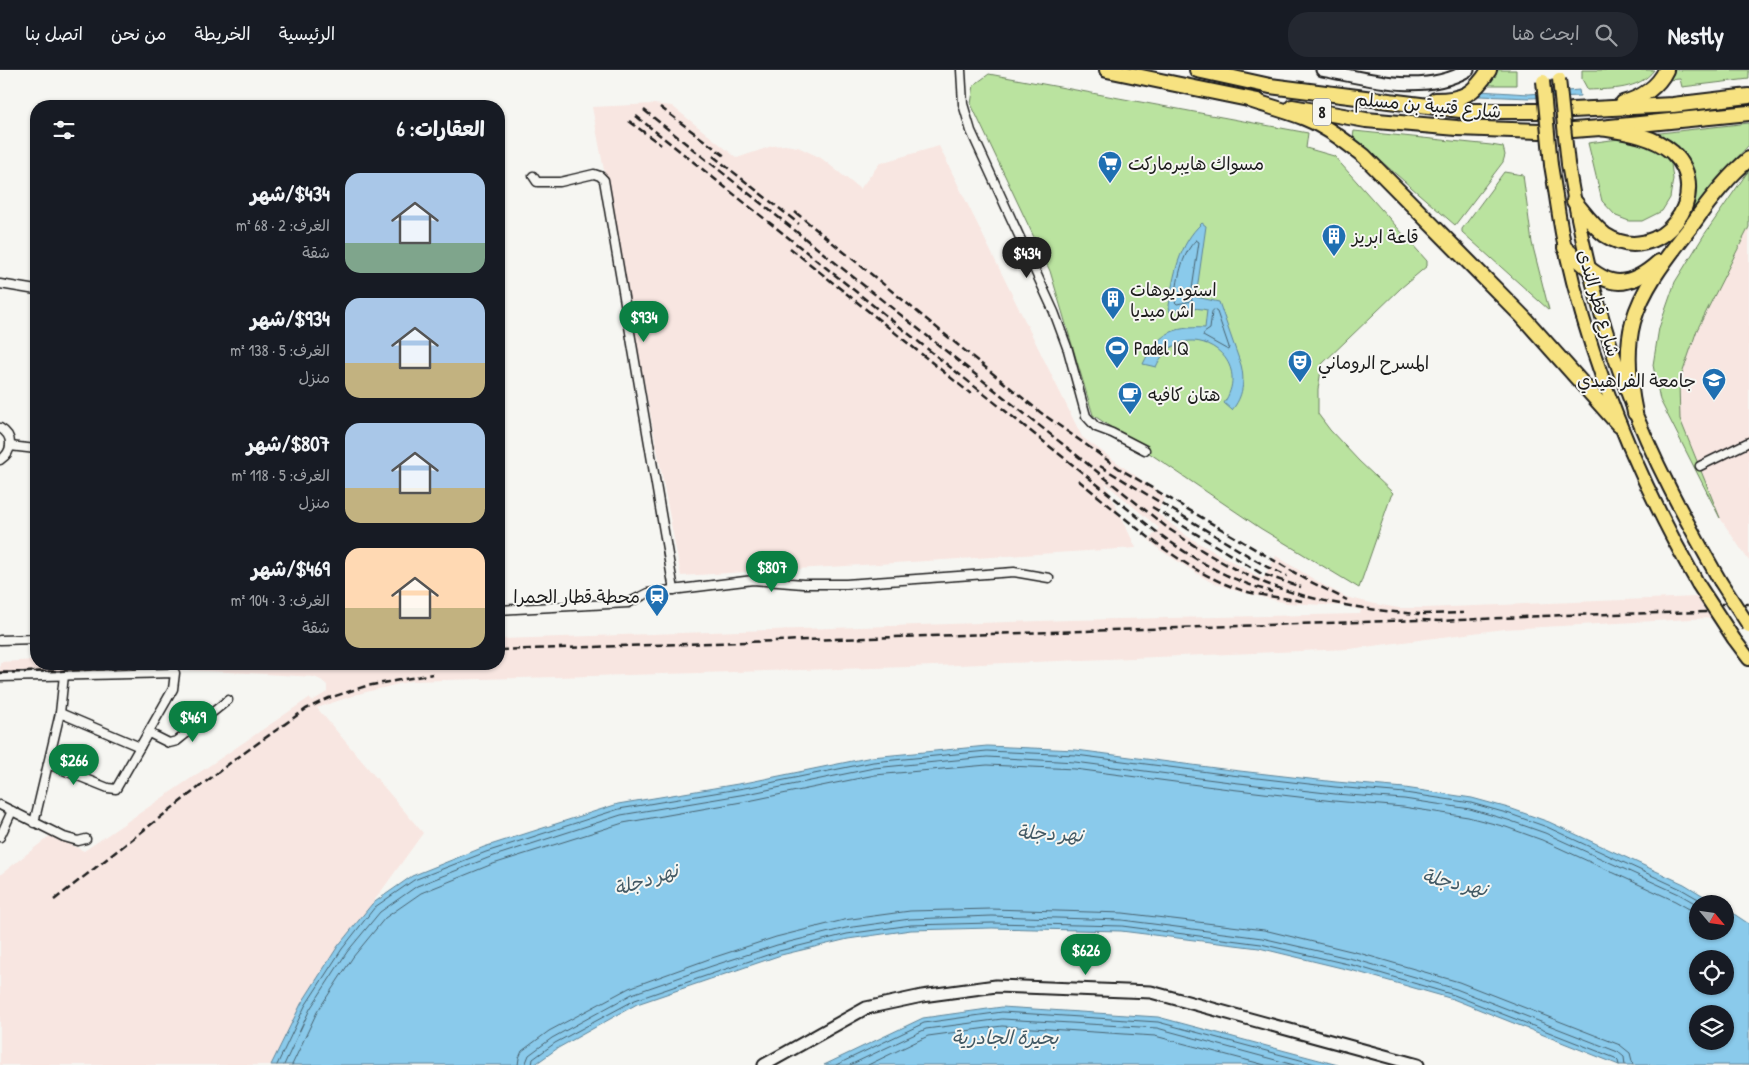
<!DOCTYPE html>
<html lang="ar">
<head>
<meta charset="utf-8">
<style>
	:root { --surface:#171b24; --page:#242831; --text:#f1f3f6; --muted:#9ea1a6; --line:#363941; --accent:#0b8043 }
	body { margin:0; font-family:"Patrick Hand","Playpen Sans Arabic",sans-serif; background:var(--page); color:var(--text); direction:rtl; height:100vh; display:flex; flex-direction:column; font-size:19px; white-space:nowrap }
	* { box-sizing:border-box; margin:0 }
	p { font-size:16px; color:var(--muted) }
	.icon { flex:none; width:28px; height:28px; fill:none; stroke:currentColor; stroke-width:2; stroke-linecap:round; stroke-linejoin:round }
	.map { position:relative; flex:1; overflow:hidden; direction:ltr }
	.sheet { position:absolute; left:30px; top:30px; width:475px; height:570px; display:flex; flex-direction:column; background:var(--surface); border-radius:20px; box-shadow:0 1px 4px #0004; direction:rtl }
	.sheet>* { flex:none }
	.needle { width:32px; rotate:119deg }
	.controls { position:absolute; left:1689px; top:825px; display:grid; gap:10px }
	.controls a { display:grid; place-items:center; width:45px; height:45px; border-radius:50%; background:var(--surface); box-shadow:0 1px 4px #0004; font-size:25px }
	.price { position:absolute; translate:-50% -42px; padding:0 11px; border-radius:18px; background:var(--accent); color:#fff; font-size:16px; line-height:32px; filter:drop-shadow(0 1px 2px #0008) }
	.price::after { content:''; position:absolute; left:50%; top:30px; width:15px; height:11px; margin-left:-8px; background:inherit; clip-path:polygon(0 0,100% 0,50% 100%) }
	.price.selected { background:#222; color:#fff }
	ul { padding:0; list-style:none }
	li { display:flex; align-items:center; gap:15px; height:125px; padding:0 20px }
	li span { display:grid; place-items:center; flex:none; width:140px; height:100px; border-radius:15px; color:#555 }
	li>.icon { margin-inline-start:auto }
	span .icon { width:60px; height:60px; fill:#fffc; stroke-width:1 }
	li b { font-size:21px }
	h2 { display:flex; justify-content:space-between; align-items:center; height:60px; padding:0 20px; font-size:21px }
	header { display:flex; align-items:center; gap:30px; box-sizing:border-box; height:70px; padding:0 25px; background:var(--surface); border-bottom:1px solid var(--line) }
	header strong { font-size:24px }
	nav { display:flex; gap:28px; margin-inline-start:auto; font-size:18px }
	.search { width:350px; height:45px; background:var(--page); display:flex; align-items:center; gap:12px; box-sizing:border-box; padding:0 18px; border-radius:20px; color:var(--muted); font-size:19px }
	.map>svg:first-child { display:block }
	.built { fill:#f8e6e1 }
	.green { fill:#bae39f; stroke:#6b805e }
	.water { fill:#8acaeb; stroke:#5e8498; fill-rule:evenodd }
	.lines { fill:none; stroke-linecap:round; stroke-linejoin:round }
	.shore { stroke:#48626f; stroke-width:1 }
	.street-casing { stroke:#1c1c1c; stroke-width:11 }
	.secondary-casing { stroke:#1c1c1c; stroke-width:15 }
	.primary-casing { stroke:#1c1c1c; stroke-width:16 }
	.highway-casing { stroke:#1c1c1c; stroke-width:18 }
	.street { stroke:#f6f6f2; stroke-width:8 }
	.secondary { stroke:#f6f6f2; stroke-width:11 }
	.primary { stroke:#f7e281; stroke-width:12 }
	.highway { stroke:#f7e281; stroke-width:14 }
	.rail { stroke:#1c1c1c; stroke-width:2.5; stroke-dasharray:8 4; stroke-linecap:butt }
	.primary-bridge-casing { stroke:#1c1c1c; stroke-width:16; stroke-linecap:butt }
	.primary-bridge { stroke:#f7e281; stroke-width:12 }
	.labels { text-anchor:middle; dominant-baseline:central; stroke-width:4; stroke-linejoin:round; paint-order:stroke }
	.shield { fill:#f6f6f2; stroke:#5d5d5c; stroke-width:1 }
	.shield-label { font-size:16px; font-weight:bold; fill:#1c1c1c }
	.street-label { font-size:18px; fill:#1c1c1c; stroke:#f6f6f2 }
	.poi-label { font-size:18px; fill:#1c1c1c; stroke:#f6f6f2; text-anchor:start }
	.water-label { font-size:19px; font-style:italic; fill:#425964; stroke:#f6f6f2 }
</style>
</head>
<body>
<header>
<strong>Nestly</strong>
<div class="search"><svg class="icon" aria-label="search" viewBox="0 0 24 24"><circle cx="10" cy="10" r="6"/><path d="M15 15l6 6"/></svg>ابحث هنا</div>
<nav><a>الرئيسية</a><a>الخريطة</a><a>من نحن</a><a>اتصل بنا</a></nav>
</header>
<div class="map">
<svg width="1749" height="995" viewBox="0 0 1749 995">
	<rect width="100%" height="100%" fill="#f6f6f2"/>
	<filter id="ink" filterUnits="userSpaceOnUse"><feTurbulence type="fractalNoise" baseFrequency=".02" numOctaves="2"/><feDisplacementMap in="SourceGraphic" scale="10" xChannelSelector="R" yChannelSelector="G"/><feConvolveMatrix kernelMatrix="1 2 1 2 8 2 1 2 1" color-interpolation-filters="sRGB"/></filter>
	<g filter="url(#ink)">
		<!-- built -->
		<g class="built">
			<polygon points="654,34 672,36 737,88 772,76 785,75 798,77 821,88 860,119 880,93 939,76 1082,367 1165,427 1157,443 1188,467 1263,509 1276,486 1325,516 1346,527 1375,534 1399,538 1425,538 1697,527 1711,548 1504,559 1349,579 910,597 411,611 358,624 317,638 423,763 372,834 338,876 301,934 271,995 0,995 0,805 51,765 84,781 309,628 312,631 327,622 327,615 321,610 314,607 248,603 184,600 0,606 0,592 36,590 36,594 499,594 499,569 1070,550 1360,544 1361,540 1343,536 1286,533 1237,521 1209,511 1160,480 1149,470 1159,458 1105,413 1136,478 681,506 592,37"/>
			<polygon points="1749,157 1749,491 1720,448 1680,349 1679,313 1697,260"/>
		</g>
		<!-- green -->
		<g class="green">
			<polygon points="1492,0 1516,0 1516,15 1482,15"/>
			<path d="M1582,0h72c-15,20 -42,19 -66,20l-6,-11z"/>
			<polygon points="1672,0 1749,0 1749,9 1682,17 1680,9 1666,10"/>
			<polygon points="989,4 1308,63 1306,78 1334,86 1427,191 1427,196 1401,218 1322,294 1318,319 1318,344 1330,360 1359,391 1393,423 1391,426 1359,518 1260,458 1093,345 1050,201 971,34 974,15"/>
			<polygon points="1749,53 1749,75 1722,104 1687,149 1694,127 1694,115 1651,64"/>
			<polygon points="1354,61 1491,75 1503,77 1505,85 1503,92 1455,155 1353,67"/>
			<polygon points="1619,69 1642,72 1661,81 1671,94 1673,109 1670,128 1662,141 1642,151 1629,151 1616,146 1602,131 1588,73"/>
			<polygon points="1749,100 1749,157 1697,260 1679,313 1680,349 1720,448 1660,330 1653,295 1659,258 1675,212 1704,165"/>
			<polygon points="1504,102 1523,105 1532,173 1549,240 1462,162 1462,159"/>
		</g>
		<!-- water -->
		<g class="water">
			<polygon points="1579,20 1580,26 1530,28 1479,26 1479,21 1529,24"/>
			<path d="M1202,153l4,3 -10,71 23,5 22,63c4,16 2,32 -9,45l-8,-7c33,-49 -44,-91 -68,-36l-13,-3c14,-30 30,-38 62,-36l2,-18c-13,-3 -24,-2 -37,2l-1,-6c4,-30 10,-62 33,-83z"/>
			<path d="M987,676l89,4 155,20 105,12 69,6 67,10 40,11 37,13 135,62 33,20h-19v27h27v-23l24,16v141h-130l-166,-66 -99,-28 -95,-23 -138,-17 -129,-3 -81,2 -63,9 -67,16 -144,49 -79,44 -24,17h-263l30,-61 37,-58 34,-42 40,-28 72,-29 134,-43 132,-22 122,-25zM1698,889h27v27h-27zM1698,944h27v27h-27z"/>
			<polygon points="1002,937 1158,947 1338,995 824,995 923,948"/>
		</g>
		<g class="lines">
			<!-- shore -->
			<g class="shore">
				<path d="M1196,170l3,2 -8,54 1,5 -15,3 -2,-2c2,-20 6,-48 21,-62z"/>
				<polygon points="1214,240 1217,242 1229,277 1228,280 1203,266 1204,263 1210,259 1212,242"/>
				<polyline points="277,995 305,936 342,879 375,837 414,810 486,782 619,739 750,717 873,692 987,681 1076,685 1231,705 1335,717 1405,723 1471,733 1510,744 1547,757 1681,819 1707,834"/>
				<polyline points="284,995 310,939 347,882 380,842 417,816 488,788 621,745 752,723 874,698 987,687 1075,692 1230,712 1335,724 1404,729 1470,739 1508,750 1545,763 1679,824 1698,835"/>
				<polyline points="292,995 317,942 353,887 385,848 421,823 490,795 623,753 753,730 875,705 987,695 1075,699 1229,719 1334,731 1403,737 1468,747 1506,757 1542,770 1675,831 1698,844"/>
				<polyline points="518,995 519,988 522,981 549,961 629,918 709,889 776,867 844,850 910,841 991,839 1123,843 1264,860 1359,883 1459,912 1620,975 1630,983 1633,995"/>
				<polyline points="525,995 529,985 552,968 632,924 712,896 777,875 846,858 910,849 992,846 1122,850 1262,868 1357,890 1456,919 1618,982 1624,987 1625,995"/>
				<polyline points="532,995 533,989 555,973 635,930 779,881 847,864 911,855 992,853 1122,856 1261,874 1356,896 1454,925 1615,988 1618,991 1619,995"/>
				<polyline points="836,995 924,953 1002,942 1158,952 1319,995"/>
				<polyline points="850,995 926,959 1002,949 1157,958 1294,995"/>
				<polyline points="868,995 928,966 1002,956 1155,966 1265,995"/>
			</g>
			<defs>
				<g id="street">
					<polyline points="961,0 963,34 971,61 1054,242 1068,280 1086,346 1096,357 1112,363 1145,380"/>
					<polyline points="533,106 537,112 560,112 594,104 600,106 604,110 674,520"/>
					<polyline points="0,214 36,220"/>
					<path d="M0,358c14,8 13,24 0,32"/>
					<polyline points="10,376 36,379"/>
					<polyline points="1700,396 1749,372"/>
					<polyline points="499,540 628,533 648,523 753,510 803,514 846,514 1014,502 1049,508"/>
					<polyline points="0,570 36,569"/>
					<polyline points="0,607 175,603 173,619 116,719 108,718 48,694"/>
					<polyline points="60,643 140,677"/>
					<polyline points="149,663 169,673 177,671 228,630"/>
					<polyline points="0,735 64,767 78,771 86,769"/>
					<polyline points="34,753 60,643 64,605"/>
					<polyline points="0,767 12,741"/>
				</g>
				<g id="secondary">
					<path d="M1322,0c47,9 101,26 146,0"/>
					<polyline points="764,995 866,938 922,926 996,916 1151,922 1418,995"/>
				</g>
				<g id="primary">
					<path d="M1568,94c13,78 31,156 60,230 24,65 58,127 92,187"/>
					<path d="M1551,95c5,28 8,56 14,83 26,118 73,231 133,336"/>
					<polyline points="1734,569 1749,589"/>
				</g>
				<g id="highway">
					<polyline points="1107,0 1258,31"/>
					<polyline points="1197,0 1270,16 1468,41 1538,41"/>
					<path d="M1250,30c18,6 37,11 55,18 22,9 40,23 59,38l159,161 96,108"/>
					<path d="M1435,30c28,0 39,-6 54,-30"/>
					<path d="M1623,33c18,-5 35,-16 43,-33"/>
					<polyline points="1292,37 1366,50 1457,58 1540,61"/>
					<polyline points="1572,40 1673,35 1749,26"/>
					<polyline points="1573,60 1600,58 1749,43"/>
					<path d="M1574,131c10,12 19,25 31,34 54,35 112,-42 67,-83 -20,-17 -47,-20 -72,-24"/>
					<path d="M1565,178c35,31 53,51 94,14"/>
					<path d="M1635,343c-6,-29 -10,-61 -2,-91 10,-36 36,-67 59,-97 16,-23 35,-48 57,-66"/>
				</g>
			</defs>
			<!-- street casing -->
			<use href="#street" class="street-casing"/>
			<!-- secondary casing -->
			<use href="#secondary" class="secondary-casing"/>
			<!-- primary casing -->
			<use href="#primary" class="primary-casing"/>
			<!-- highway casing -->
			<use href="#highway" class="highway-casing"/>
			<!-- street -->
			<use href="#street" class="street"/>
			<!-- secondary -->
			<use href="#secondary" class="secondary"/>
			<!-- primary -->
			<use href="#primary" class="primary"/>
			<!-- highway -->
			<use href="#highway" class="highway"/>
			<!-- rail -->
			<g class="rail">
				<polyline points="660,37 726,87"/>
				<path d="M644,40l525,419c31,21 65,42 101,56 46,17 101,26 150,29"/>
				<path d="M636,46l522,417c38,28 69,46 114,59"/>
				<polyline points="629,51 661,75"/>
				<polyline points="713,86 799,154"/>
				<polyline points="795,142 1040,342 1120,399 1307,510 1347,530"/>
				<polyline points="790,178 971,324"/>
				<polyline points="1100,396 1267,497 1287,506"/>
				<path d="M1078,410c49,39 98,86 157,108 21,8 45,9 67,13"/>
				<polyline points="1152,437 1262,504 1301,517"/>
				<polyline points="1721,534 1724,534"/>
				<polyline points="1744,534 1749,534"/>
				<polyline points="1423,544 1463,543"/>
				<polyline points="499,580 1421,550 1439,551 1564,545 1707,542"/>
				<polyline points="0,603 255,594"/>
				<polyline points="54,830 230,693 306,639 329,628 366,616 433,604"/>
			</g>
			<defs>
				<g id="primary-bridge">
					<polyline points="1559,9 1568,94"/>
					<polyline points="1543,11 1551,95"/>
					<polyline points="1720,511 1749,556"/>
					<polyline points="1698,514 1734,569"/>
				</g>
			</defs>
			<!-- primary-bridge casing -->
			<use href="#primary-bridge" class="primary-bridge-casing"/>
			<!-- primary-bridge -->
			<use href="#primary-bridge" class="primary-bridge"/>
		</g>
	</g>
	<!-- icons -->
	<defs>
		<symbol id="supermarket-pin" viewBox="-11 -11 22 30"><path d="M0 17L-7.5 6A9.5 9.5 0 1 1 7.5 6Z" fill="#1f6fb2" stroke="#f6f6f2"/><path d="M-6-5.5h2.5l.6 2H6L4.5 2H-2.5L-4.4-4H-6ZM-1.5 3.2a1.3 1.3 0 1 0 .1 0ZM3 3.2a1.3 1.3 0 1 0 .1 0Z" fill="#fff"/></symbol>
		<symbol id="building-pin" viewBox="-11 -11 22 30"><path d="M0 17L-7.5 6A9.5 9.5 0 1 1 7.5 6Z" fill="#1f6fb2" stroke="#f6f6f2"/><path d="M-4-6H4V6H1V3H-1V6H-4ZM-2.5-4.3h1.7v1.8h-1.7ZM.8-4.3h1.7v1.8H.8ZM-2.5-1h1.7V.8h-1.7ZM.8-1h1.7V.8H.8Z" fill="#fff"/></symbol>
		<symbol id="stadium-pin" viewBox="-11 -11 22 30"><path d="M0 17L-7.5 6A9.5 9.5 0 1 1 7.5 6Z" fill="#1f6fb2" stroke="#f6f6f2"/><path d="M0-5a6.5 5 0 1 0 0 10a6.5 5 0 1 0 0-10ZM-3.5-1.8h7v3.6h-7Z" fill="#fff"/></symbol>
		<symbol id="theatre-pin" viewBox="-11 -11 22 30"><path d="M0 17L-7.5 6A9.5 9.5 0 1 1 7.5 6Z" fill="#1f6fb2" stroke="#f6f6f2"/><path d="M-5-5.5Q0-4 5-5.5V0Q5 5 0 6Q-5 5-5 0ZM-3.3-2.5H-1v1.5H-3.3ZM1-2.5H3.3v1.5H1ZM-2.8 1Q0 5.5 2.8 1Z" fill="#fff"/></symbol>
		<symbol id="university-pin" viewBox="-11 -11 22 30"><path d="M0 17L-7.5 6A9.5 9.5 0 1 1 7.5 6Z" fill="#1f6fb2" stroke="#f6f6f2"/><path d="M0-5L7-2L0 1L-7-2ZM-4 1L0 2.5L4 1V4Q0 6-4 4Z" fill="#fff"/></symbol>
		<symbol id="cafe-pin" viewBox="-11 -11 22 30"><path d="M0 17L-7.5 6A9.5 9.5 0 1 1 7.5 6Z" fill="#1f6fb2" stroke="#f6f6f2"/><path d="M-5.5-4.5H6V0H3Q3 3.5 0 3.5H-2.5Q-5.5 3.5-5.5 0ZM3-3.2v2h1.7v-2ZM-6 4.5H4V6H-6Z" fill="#fff"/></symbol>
		<symbol id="station-pin" viewBox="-11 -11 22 30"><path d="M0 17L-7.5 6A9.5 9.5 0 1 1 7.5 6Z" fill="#1f6fb2" stroke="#f6f6f2"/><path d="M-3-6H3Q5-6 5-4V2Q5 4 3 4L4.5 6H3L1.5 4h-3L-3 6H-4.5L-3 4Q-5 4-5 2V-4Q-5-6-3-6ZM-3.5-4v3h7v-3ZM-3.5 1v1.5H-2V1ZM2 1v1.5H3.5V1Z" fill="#fff"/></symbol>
	</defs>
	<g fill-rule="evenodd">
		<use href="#supermarket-pin" x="1096" y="79" width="28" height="38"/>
		<use href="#building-pin" x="1320" y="152" width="28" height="38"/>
		<use href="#building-pin" x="1099" y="215" width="28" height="38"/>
		<use href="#stadium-pin" x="1103" y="264" width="28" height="38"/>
		<use href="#theatre-pin" x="1286" y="278" width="28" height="38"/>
		<use href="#university-pin" x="1700" y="296" width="28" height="38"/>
		<use href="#cafe-pin" x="1116" y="310" width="28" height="38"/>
		<use href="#station-pin" x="643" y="512" width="28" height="38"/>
	</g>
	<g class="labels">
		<!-- shield labels -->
		<rect class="shield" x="1313" y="28.5" width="18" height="27" rx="4"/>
		<g class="shield-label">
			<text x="1322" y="42">8</text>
		</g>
		<!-- street labels -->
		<g class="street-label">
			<text transform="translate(1428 35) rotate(5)">شارع قتيبة بن مسلم</text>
			<text transform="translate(1599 233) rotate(74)">شارع قطر الندى</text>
		</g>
		<!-- poi labels -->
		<g class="poi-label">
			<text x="1128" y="93">مسواك هايبرماركت</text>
			<text x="1352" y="166">قاعة ابريز</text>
			<text x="1130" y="219">استوديوهات<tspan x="1130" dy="21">اش ميديا</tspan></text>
			<text x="1134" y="278">Padel IQ</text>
			<text x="1318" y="292">المسرح الروماني</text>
			<text x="1696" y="310" text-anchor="end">جامعة الفراهيدي</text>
			<text x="1148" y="324">هتان كافيه</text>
			<text x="640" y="526" text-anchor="end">محطة قطار الحمرا</text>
		</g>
		<!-- water labels -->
		<g class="water-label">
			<text transform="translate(1050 763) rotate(3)">نهر دجلة</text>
			<text transform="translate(646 809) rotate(-18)">نهر دجلة</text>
			<text transform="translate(1455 812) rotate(13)">نهر دجلة</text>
			<text x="1005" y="967">بحيرة الجادرية</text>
		</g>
	</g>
</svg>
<div class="controls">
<a><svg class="needle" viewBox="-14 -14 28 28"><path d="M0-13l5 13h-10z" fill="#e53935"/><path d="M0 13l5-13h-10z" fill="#9ea1a6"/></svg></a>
<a><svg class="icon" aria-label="locate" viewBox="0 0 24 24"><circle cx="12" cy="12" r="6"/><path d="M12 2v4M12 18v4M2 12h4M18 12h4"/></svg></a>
<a><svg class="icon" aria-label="layers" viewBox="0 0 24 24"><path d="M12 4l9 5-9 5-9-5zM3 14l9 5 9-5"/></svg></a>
</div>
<b class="price selected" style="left:1027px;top:209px">$434</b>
<b class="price" style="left:644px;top:273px">$934</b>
<b class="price" style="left:772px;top:523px">$807</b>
<b class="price" style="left:193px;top:673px">$469</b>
<b class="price" style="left:74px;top:716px">$266</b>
<b class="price" style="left:1086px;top:906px">$626</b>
<section class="sheet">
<h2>العقارات: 6<svg class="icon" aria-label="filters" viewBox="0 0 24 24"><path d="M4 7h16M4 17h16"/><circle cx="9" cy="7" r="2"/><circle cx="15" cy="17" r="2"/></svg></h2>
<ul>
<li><span style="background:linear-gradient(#a9c7e8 70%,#7fa58c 0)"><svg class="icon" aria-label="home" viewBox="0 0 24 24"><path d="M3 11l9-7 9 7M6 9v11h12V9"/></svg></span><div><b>$434/شهر</b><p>الغرف: 2 · 68 m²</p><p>شقة</p></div></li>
<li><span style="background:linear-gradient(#a9c7e8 65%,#c2b280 0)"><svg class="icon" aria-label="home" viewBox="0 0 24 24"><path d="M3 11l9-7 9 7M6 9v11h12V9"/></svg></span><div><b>$934/شهر</b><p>الغرف: 5 · 138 m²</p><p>منزل</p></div></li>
<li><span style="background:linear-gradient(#a9c7e8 65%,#c2b280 0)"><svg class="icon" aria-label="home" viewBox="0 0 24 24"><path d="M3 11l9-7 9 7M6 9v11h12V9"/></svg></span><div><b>$807/شهر</b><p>الغرف: 5 · 118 m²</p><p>منزل</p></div></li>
<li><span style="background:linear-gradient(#ffd9b3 60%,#c2b280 0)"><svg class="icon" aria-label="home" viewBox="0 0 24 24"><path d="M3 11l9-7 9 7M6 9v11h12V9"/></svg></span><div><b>$469/شهر</b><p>الغرف: 3 · 104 m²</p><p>شقة</p></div></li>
</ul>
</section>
</div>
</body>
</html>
